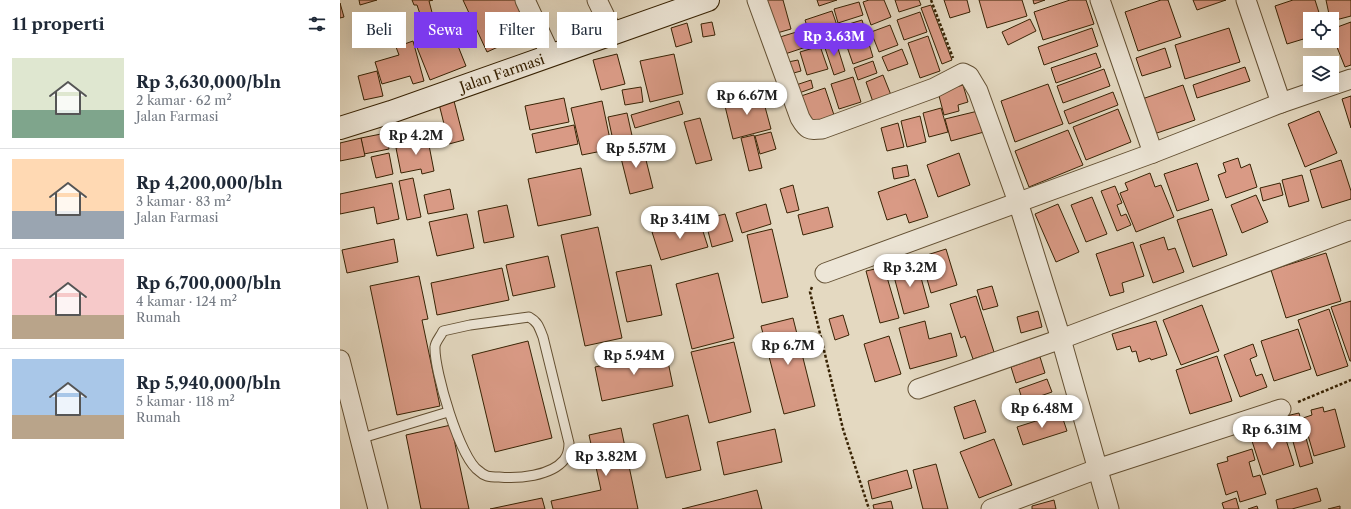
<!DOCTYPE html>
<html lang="id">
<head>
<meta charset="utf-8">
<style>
	:root { --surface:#fff; --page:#f2f2f3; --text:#1f2937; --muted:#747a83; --line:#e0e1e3; --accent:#7c3aed }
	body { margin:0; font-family:"Libre Caslon Text",serif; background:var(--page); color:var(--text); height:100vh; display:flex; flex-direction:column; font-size:15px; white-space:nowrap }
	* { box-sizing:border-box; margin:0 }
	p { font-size:13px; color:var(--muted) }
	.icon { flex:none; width:22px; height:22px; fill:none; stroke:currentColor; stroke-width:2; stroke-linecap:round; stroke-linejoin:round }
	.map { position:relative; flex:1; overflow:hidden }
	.drawer { display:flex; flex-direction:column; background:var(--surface); width:340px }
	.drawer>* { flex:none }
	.guide { position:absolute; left:12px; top:12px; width:380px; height:36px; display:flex; gap:8px }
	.buttons { position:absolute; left:963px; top:12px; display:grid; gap:8px }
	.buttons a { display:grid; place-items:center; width:36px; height:36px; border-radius:0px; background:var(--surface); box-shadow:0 4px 16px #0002; font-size:20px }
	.price { position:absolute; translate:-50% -34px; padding:0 9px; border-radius:14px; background:#fff; color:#222; font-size:13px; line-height:26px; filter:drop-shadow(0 1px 2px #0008) }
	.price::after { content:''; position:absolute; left:50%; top:24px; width:12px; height:9px; margin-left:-6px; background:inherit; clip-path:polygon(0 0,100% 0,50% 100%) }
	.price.active { background:var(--accent); color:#fff }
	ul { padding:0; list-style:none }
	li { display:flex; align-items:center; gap:12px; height:100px; padding:0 12px }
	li+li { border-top:1px solid var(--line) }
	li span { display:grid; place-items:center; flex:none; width:112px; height:80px; border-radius:0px; color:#555 }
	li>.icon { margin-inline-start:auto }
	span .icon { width:48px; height:48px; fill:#fffc; stroke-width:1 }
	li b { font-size:17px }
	h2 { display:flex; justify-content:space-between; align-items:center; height:48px; padding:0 12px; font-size:17px }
	.chip { padding:0 14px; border-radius:0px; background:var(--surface); box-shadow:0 4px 16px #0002; font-size:14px; line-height:36px }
	.chip.active { background:var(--accent); color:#fff }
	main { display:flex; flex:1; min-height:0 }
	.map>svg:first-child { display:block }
	.building { fill:#d99a85; stroke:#382304 }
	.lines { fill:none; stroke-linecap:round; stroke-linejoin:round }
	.lane-casing { stroke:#635033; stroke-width:11 }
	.street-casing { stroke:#635033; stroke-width:21 }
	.secondary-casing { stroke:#382304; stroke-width:24 }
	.path { stroke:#382304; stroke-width:2.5; stroke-dasharray:3 2; stroke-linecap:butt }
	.lane { stroke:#ede6d7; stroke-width:9 }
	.street { stroke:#ede6d7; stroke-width:19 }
	.secondary { stroke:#ede6d7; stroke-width:22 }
	.labels { text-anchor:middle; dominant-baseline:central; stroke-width:3; stroke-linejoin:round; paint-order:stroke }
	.street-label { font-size:14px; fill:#382304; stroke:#ede6d7 }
</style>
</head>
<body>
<main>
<section class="drawer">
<h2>11 properti<svg class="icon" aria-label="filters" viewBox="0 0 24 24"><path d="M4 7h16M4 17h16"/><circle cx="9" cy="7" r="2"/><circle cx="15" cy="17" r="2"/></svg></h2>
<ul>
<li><span style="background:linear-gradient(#dfe7d0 65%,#7fa58c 0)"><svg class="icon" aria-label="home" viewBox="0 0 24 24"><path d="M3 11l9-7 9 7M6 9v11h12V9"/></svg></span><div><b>Rp 3,630,000/bln</b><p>2 kamar · 62 m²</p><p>Jalan Farmasi</p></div></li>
<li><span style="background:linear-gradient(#ffd9b3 65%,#9aa5b1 0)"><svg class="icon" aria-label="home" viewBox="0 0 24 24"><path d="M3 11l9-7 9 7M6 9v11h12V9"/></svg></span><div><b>Rp 4,200,000/bln</b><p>3 kamar · 83 m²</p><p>Jalan Farmasi</p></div></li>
<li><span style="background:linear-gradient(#f6c9c9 70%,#b9a48a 0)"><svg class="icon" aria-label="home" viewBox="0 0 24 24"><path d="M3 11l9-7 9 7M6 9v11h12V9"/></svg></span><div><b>Rp 6,700,000/bln</b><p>4 kamar · 124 m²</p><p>Rumah</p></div></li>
<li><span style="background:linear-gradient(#a9c7e8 70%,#b9a48a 0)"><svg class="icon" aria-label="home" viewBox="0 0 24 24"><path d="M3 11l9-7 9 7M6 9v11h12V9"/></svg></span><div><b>Rp 5,940,000/bln</b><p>5 kamar · 118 m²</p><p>Rumah</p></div></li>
</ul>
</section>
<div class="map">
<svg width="1011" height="509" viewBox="0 0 1011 509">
	<rect width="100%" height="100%" fill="#e4d9c1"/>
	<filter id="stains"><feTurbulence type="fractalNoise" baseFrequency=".005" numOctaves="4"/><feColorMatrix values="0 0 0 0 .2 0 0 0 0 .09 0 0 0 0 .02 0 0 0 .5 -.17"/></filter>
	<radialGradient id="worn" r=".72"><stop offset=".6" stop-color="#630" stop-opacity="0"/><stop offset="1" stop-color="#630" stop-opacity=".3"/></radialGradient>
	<!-- building -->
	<g class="building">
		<polygon points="19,0 37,0 20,5"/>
		<polygon points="72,0 93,0 89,1 94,20 83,23 77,5 74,5"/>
		<polygon points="123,0 177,0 187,22 175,27 180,37 147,52"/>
		<polygon points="427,0 443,0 451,29 437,33"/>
		<polygon points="477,0 497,0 479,6"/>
		<polygon points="529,0 544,0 551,17 531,25 523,2"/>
		<polygon points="555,0 579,0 581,5 559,12"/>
		<polygon points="604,0 627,0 630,12 610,18"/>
		<polygon points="639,0 682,0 687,16 647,28"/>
		<polygon points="693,0 705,0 694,4"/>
		<polygon points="730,0 746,0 754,24 703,40 694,12"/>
		<polygon points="821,0 828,0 841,37 798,51 785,12"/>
		<polygon points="853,0 886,0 857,10"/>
		<polygon points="953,0 975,0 981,19 970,19 970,37 947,44 935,6"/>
		<polygon points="986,0 1011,0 1011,16 992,21 992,19 990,19"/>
		<polygon points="519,2 523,15 498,23 494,9"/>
		<polygon points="0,3 4,17 0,18"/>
		<polygon points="591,5 612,60 602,64 581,8"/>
		<polygon points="492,11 500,34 472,42 465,20"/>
		<polygon points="580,12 587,32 564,40 557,20"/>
		<polygon points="690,19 696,31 668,45 662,32"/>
		<polygon points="522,20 525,30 503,37 499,27"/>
		<polygon points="372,22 375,35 363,37 361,24"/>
		<polygon points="1011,22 1011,65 1005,67 992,35 992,29"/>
		<polygon points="347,23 352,42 336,47 331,28"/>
		<polygon points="550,25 558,45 539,52 531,32"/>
		<polygon points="752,28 758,46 704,65 698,47"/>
		<polygon points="889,28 900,62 845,79 835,45"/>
		<polygon points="463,30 469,46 445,54 440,37"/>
		<polygon points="112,31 126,66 90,80 76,45"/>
		<polygon points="526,34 533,57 513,64 505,41"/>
		<polygon points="588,36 600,71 580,78 568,43"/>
		<polygon points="495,39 505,71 494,75 483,42"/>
		<polygon points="73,41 84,81 73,84 70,76 42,84 35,62 59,55 56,47"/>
		<polygon points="480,46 488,69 467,75 460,52"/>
		<polygon points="825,48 831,67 802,76 796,58"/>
		<polygon points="562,49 568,64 548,71 542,57"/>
		<polygon points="756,53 761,67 716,83 711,68"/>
		<polygon points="277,54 285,84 261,90 253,60"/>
		<polygon points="334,54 343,94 310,102 300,61"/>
		<polygon points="458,60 461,71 450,74 448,62"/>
		<polygon points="533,61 537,73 518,80 514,68"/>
		<polygon points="905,67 910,81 857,98 853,85"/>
		<polygon points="764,69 770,86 723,103 717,86"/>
		<polygon points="37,71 43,96 24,100 18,76"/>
		<polygon points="543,75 551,95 533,102 526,82"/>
		<polygon points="513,77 521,102 499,109 491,84"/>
		<polygon points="471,80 473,88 459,93 456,85"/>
		<polygon points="708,84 723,124 675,142 661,101"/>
		<polygon points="623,85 628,102 618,105 619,111 604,115 598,92"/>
		<polygon points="843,85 855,120 814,134 802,99"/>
		<polygon points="301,87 303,102 285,105 282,90"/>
		<polygon points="485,88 494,115 470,123 461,96"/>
		<polygon points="421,92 431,129 393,139 384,102"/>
		<polygon points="773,92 778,105 729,124 724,111"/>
		<polygon points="1011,96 1011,128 1002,99"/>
		<polygon points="224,98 229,122 190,130 185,106"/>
		<polygon points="114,101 124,140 109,144 99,104"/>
		<polygon points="262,101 272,149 242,155 231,108"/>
		<polygon points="339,101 343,114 295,128 291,115"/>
		<polygon points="601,108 608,132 589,137 583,113"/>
		<polygon points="778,109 791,142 746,160 733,127"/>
		<polygon points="638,111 644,132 611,141 605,119"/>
		<polygon points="979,111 997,153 965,167 948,124"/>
		<polygon points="287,113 293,140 274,145 268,117"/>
		<polygon points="580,116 586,142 567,147 561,121"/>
		<polygon points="360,118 372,160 356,164 344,122"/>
		<polygon points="558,123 564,147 547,151 541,128"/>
		<polygon points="234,125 238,144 196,153 192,134"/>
		<polygon points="728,130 743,165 689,187 675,151"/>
		<polygon points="431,132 436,149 420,154 415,136"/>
		<polygon points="46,133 49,149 24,154 21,138"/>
		<polygon points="87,135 94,171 82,174 81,169 61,173 56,148 75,144 74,138"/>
		<polygon points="414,135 422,168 409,171 401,138"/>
		<polygon points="21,138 25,156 0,161 0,143"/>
		<polygon points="302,144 313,188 290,194 279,150"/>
		<polygon points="49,153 53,174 36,178 31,157"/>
		<polygon points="619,153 630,185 598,197 587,165"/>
		<polygon points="898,158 901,168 910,164 917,187 886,198 878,175 886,172 883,163"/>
		<polygon points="1001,160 1011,191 1011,199 982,208 970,170"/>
		<polygon points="857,163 869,200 837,211 824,174"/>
		<polygon points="567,165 569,176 554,179 552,168"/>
		<polygon points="241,168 251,215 198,226 188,179"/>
		<polygon points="810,173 815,187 821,185 834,217 796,232 780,193 788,190 785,183"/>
		<polygon points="962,175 969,201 949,207 942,180"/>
		<polygon points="73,178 81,217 67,220 59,181"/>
		<polygon points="575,179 588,217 569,223 566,214 547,220 538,192"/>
		<polygon points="52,183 59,219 37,224 34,207 0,214 0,194"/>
		<polygon points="940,183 943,195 923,201 920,188"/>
		<polygon points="453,185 459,210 447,213 440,189"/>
		<polygon points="775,186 782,203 777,205 781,216 786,214 791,225 777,231 761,191"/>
		<polygon points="110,189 114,209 88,214 84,195"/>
		<polygon points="916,195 928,222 902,233 891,205"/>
		<polygon points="752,197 767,234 746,242 731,205"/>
		<polygon points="426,204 431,224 402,233 396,213"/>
		<polygon points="718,204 739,252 716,262 695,214"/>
		<polygon points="167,205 174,237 144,243 138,211"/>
		<polygon points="488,207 493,227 463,235 458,215"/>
		<polygon points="872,209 887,255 853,267 837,220"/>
		<polygon points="127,214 134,248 97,256 89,222"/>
		<polygon points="385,214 393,241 372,247 365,219"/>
		<polygon points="359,219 368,247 321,260 312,232"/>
		<polygon points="258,227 282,338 245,346 221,235"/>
		<polygon points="432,229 448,297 422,303 407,235"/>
		<polygon points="824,237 828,250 835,248 844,272 813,283 800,245"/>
		<polygon points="54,239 58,262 7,273 2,250"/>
		<polygon points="793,242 804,276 782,283 784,292 770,296 756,254"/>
		<polygon points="606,249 617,285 591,293 585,272 591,270 587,255"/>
		<polygon points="986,253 1001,301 946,318 931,270"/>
		<polygon points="208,256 215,287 173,296 166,265"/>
		<polygon points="577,263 589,307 564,314 552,269"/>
		<polygon points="311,265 322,315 287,322 276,272"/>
		<polygon points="544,267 559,318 540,323 526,271"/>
		<polygon points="162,268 169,300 97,315 91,283"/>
		<polygon points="378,273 394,338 352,349 336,284"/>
		<polygon points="79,276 88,319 82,320 100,406 57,415 30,286"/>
		<polygon points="652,286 658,306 643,310 637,290"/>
		<polygon points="636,296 654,352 633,359 625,336 621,338 610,304"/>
		<polygon points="1011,301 1011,361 1010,361 991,307"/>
		<polygon points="862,305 879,351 841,365 823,320"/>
		<polygon points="989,309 1008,366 977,376 958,320"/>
		<polygon points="698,311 702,327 681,333 677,317"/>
		<polygon points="503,315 509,335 495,340 489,319"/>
		<polygon points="453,318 475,406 444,414 421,326"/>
		<polygon points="585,321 589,339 611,333 617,356 570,369 559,328"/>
		<polygon points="816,321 827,355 811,360 810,358 799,362 796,351 792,352 790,346 777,350 772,334"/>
		<polygon points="958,329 971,369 934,381 921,341"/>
		<polygon points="549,336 561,374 535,382 524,344"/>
		<polygon points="188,341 212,438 155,452 132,355"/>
		<polygon points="394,342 411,412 369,423 351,352"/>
		<polygon points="913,344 917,356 910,359 916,376 922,374 927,387 900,397 884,355"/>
		<polygon points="326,352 333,386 262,401 255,367"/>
		<polygon points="877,356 892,401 850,414 836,370"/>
		<polygon points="700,357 705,373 676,383 671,367"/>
		<polygon points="707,379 712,392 683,402 679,389"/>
		<polygon points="635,400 646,432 624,439 614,407"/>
		<polygon points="983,407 984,412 995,409 1005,447 974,456 963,418 972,415 971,410"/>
		<polygon points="721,413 727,431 683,445 677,427"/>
		<polygon points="959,413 973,463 960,467 946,416"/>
		<polygon points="348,415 361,470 326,478 313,424"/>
		<polygon points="111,425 129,509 81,509 66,435"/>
		<polygon points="928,427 930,431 942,427 954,465 923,475 911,438 917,435 916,431"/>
		<polygon points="281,428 298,509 213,509 211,501 261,490 249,435"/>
		<polygon points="435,429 442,462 384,475 377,442"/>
		<polygon points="654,439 672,485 639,498 620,452"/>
		<polygon points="912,449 915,460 909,462 913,477 920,475 926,494 900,502 897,491 886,495 877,464 888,461 887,457"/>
		<polygon points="596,464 608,509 583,509 573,470"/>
		<polygon points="567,470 572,488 532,499 528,481"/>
		<polygon points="977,488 981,501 952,509 938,509 936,500"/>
		<polygon points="417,490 422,509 342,509"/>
		<polygon points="202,498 205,509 150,509"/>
		<polygon points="896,498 899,509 884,509 882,503"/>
		<polygon points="714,500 716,509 692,509 692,506"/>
		<polygon points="551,501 553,509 534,509 533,505"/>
		<polygon points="917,506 918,509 908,509"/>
		<polygon points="1000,506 1000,509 988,509"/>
	</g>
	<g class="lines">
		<defs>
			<g id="lane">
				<path d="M189,317c9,5 10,10 14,20l26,106c0,7 -1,12 -5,17 -13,16 -46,19 -65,17 -4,0 -9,0 -12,-1 -3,-1 -6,-3 -8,-5 -19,-12 -45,-101 -44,-124 0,-5 6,-11 8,-16l27,-6z"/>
				<polyline points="19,439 108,412"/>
			</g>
			<g id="street">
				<polyline points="185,0 211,56"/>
				<polyline points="257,0 273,33"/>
				<path d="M417,0l43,118c7,12 8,12 22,11l112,-41 29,-15 6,3 9,15 40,111 43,137 48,170"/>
				<polyline points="760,0 813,153"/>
				<polyline points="906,0 941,103"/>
				<polyline points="485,273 813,153 941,103 1011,79"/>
				<polyline points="0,360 38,509"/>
				<polyline points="578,389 721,339 1011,230"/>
				<polyline points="651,509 757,469 941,409"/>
			</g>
			<polyline id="secondary" points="0,128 51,112 368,0"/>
		</defs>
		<!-- lane casing -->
		<use href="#lane" class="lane-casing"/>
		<!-- street casing -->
		<use href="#street" class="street-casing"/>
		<!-- secondary casing -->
		<use href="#secondary" class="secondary-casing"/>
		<!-- path -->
		<g class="path">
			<polyline points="591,0 613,58"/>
			<polyline points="472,287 470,292 503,429 529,509"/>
			<polyline points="958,402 1011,380"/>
		</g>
		<!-- lane -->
		<use href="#lane" class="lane"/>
		<!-- street -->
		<use href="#street" class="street"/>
		<!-- secondary -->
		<use href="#secondary" class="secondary"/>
	</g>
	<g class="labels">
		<!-- street labels -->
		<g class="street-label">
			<text transform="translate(162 73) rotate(-19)">Jalan Farmasi</text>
		</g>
	</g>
	<rect width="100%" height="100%" filter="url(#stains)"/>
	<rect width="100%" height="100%" fill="url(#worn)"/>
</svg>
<div class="buttons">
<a><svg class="icon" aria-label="locate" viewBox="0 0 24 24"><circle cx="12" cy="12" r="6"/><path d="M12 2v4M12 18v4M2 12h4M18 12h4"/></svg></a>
<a><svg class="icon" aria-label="layers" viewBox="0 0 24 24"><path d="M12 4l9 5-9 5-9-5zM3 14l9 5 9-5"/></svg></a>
</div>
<b class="price active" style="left:494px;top:57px">Rp 3.63M</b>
<b class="price" style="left:407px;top:116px">Rp 6.67M</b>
<b class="price" style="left:76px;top:156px">Rp 4.2M</b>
<b class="price" style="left:296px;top:169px">Rp 5.57M</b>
<b class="price" style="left:340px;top:240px">Rp 3.41M</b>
<b class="price" style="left:570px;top:288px">Rp 3.2M</b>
<b class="price" style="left:448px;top:366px">Rp 6.7M</b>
<b class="price" style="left:294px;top:376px">Rp 5.94M</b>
<b class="price" style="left:702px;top:429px">Rp 6.48M</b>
<b class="price" style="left:932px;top:450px">Rp 6.31M</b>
<b class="price" style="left:266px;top:477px">Rp 3.82M</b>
<div class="guide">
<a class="chip">Beli</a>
<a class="chip active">Sewa</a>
<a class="chip">Filter</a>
<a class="chip">Baru</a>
</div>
</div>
</main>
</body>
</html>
